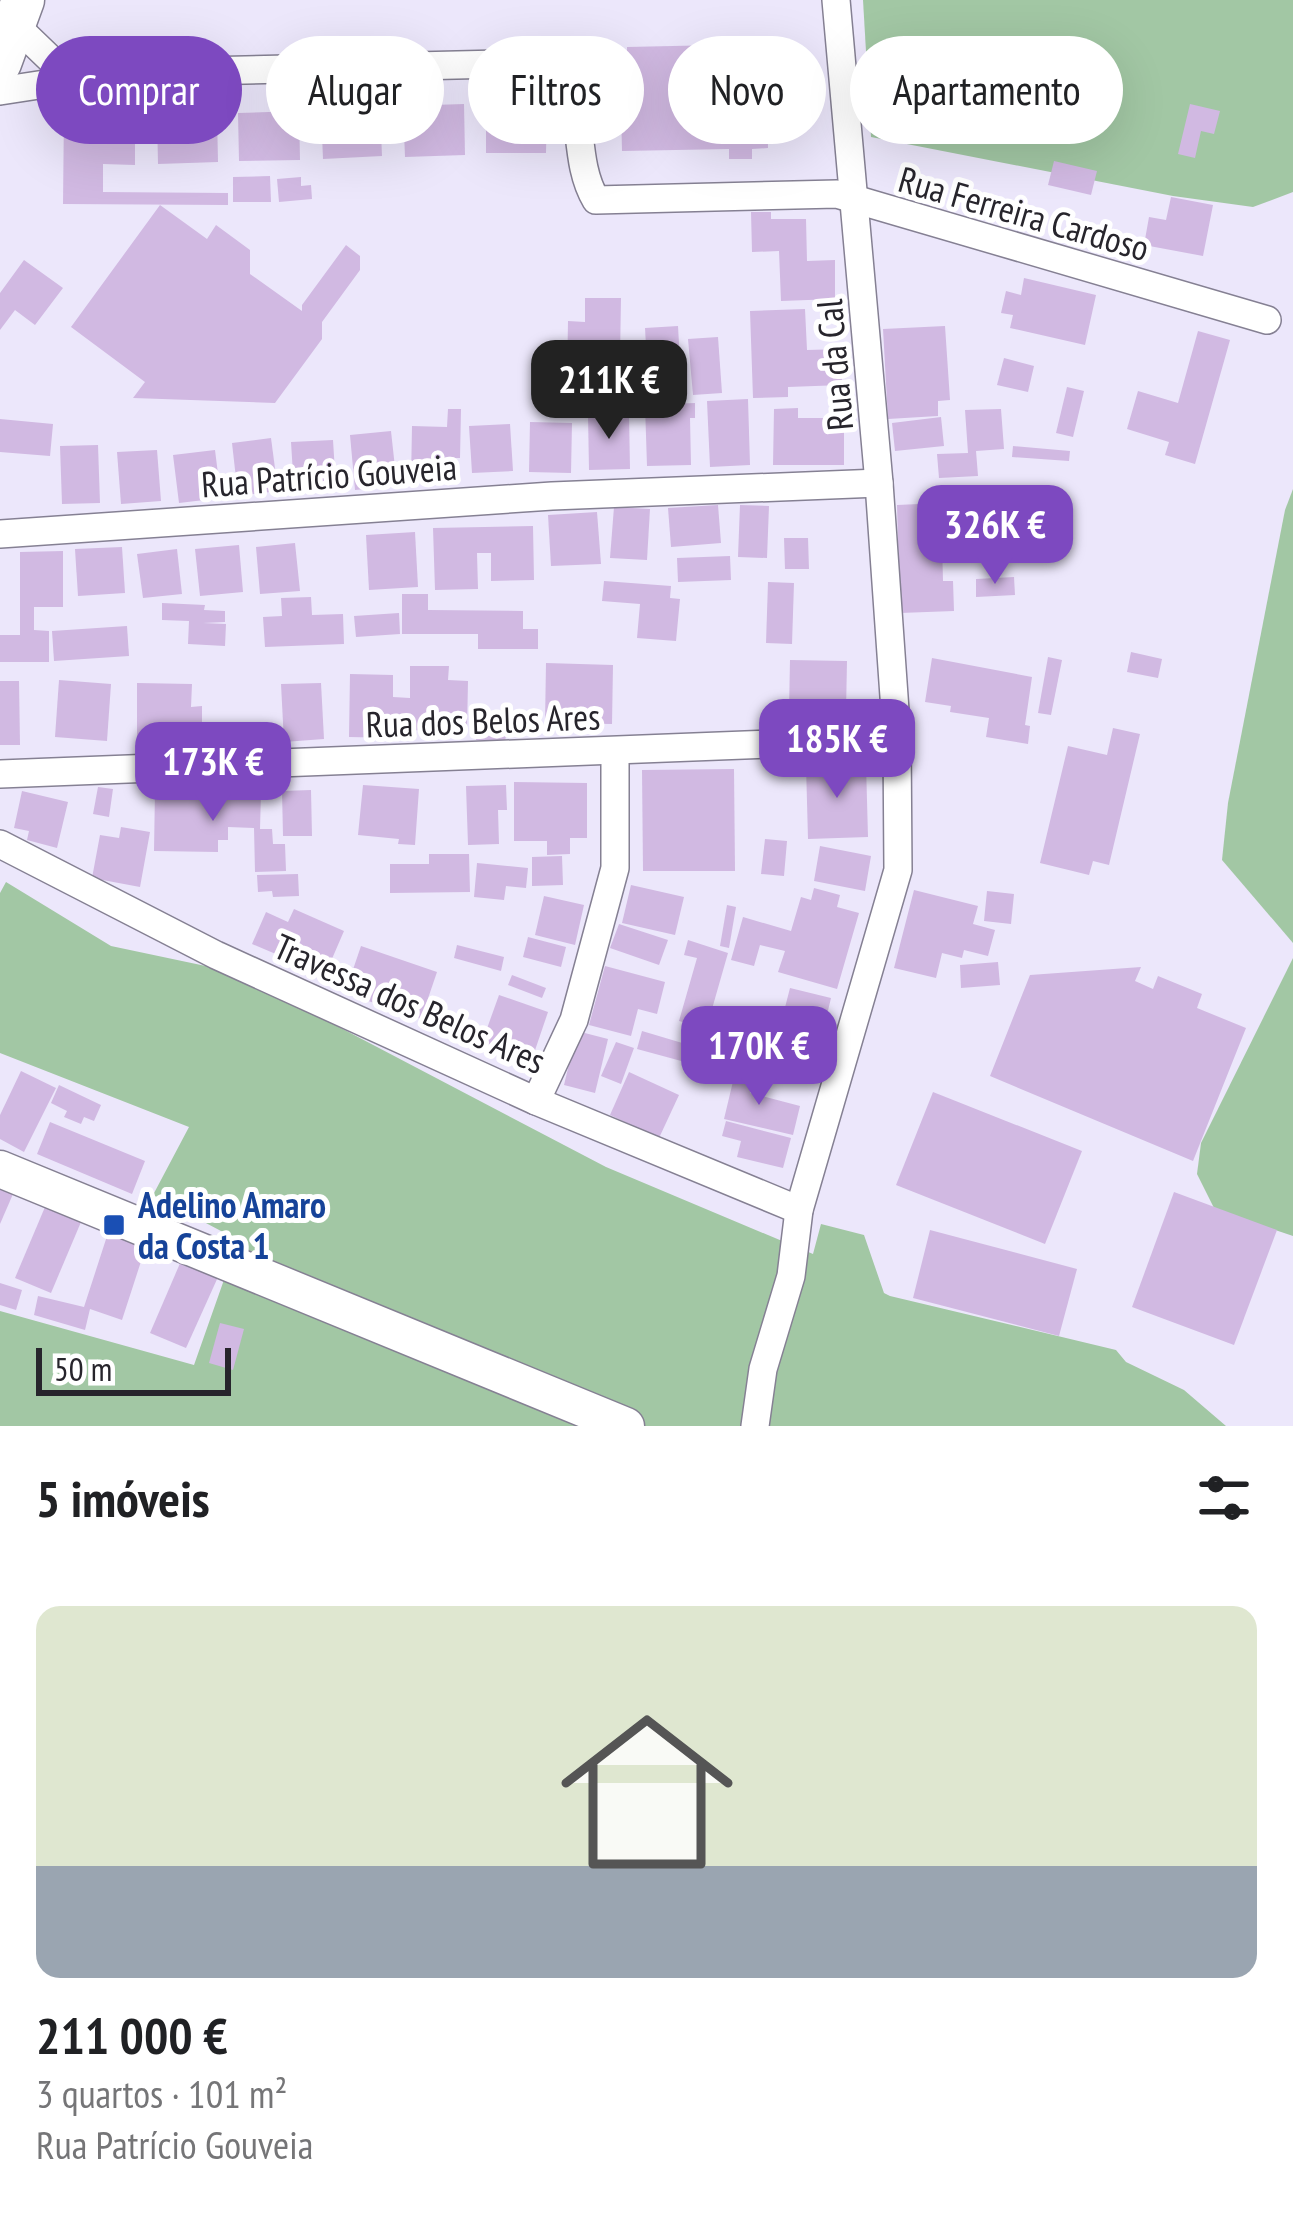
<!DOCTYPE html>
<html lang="pt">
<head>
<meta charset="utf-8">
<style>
	:root { --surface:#fff; --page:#f6f6f6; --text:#202124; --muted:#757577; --line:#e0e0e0; --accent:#7d49c0 }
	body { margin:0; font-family:"PT Sans Narrow",sans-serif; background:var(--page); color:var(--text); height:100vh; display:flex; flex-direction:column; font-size:45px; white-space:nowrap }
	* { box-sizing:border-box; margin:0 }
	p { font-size:39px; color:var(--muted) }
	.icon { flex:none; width:66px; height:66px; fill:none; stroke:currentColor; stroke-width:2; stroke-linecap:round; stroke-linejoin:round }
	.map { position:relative; height:1426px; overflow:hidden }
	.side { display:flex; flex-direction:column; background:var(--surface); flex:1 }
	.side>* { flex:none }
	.banner { position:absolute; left:36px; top:36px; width:1221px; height:108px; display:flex; gap:24px }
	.scale { position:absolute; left:36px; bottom:30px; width:195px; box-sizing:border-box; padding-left:12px; border:6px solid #27252c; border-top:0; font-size:33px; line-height:42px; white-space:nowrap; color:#27252c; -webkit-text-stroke:9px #fff; paint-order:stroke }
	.price { position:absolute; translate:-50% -102px; padding:0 27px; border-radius:24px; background:var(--accent); color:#fff; font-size:39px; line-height:78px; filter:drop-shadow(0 3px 6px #0008) }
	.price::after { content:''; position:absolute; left:50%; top:72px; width:36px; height:27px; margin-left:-18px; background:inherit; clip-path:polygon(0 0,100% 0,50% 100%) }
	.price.selected { background:#222; color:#fff }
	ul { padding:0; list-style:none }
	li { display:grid; align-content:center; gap:24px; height:636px; padding:0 36px }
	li+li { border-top:3px solid var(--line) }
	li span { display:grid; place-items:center; height:372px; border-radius:24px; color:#555 }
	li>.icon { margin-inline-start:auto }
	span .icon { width:216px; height:216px; fill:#fffc; stroke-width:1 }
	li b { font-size:51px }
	h2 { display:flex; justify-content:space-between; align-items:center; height:144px; padding:0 36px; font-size:51px }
	.tag { padding:0 42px; border-radius:54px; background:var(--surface); box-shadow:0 12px 48px #0002; font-size:42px; line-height:108px }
	.tag.selected { background:var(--accent); color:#fff }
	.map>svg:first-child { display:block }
	.forest { fill:#a2c7a4 }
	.building { fill:#d1b9e2 }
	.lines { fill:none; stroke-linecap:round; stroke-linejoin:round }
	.street-casing { stroke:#858093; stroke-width:30 }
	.secondary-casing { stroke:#858093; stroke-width:39 }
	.primary-casing { stroke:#858093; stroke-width:45 }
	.street { stroke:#fff; stroke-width:27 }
	.secondary { stroke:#fff; stroke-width:36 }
	.primary { stroke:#fff; stroke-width:42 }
	.transit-dot { fill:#1a4fb4; stroke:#fff; stroke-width:4.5 }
	.labels { text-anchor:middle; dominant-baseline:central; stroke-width:10; stroke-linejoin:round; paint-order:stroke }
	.street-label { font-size:36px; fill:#27252c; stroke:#fff }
	.transit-label { font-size:36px; font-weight:bold; fill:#164399; stroke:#fff; text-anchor:start }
</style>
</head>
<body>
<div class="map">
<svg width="1293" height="1426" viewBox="0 0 1293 1426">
	<rect width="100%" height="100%" fill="#ece7fb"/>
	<!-- forest -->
	<g class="forest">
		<polygon points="863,0 1293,0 1293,192 1253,207 1173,196 871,137"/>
		<polygon points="1293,489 1293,943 1222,860 1228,803 1285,510"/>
		<polygon points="6,882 111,946 234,972 606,1167 813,1254 821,1224 864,1235 884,1293 890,1296 1116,1350 1126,1362 1184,1390 1226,1426 0,1426 0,1311 194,1365 238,1240 153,1195 189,1127 0,1053 0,893"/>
		<polygon points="1293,958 1293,1236 1215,1210 1197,1174 1201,1143"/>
	</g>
	<!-- building -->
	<g class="building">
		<polygon points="766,44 768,148 752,149 752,159 729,159 729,149 622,151 620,65 627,64 627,47"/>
		<polygon points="486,103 547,103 546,153 486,153"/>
		<polygon points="464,104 465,155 405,157 403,106"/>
		<polygon points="1190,104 1220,111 1214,134 1201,131 1195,158 1178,154"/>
		<polygon points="380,107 382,156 323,159 321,110"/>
		<polygon points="64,111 135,112 135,165 103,164 103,192 228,193 228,205 63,204"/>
		<polygon points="299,111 300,160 239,161 238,113"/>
		<polygon points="217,115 218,162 158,164 157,117"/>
		<polygon points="1054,161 1097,171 1091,195 1048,185"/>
		<polygon points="270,176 271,202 233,202 233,177"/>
		<polygon points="301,177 301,186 311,185 312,199 279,202 277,179"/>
		<polygon points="1171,197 1213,205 1203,256 1144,245 1149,217 1166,220"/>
		<polygon points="160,205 207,239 216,225 250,250 250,274 302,311 302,305 346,245 360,256 360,270 322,322 322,339 275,403 133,398 145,382 71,327"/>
		<polygon points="751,212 771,212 771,219 806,219 807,261 835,260 835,299 781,301 779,251 752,252"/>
		<polygon points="24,260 63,288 35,325 15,310 0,330 0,293"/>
		<polygon points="1024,278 1096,295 1085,345 1010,328 1013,315 1001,313 1006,291 1021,295"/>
		<polygon points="585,298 621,298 620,357 585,357 585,379 567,379 568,321 585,322"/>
		<polygon points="805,309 807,350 841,349 842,385 788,387 788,397 753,398 750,311"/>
		<polygon points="678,326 681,379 648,381 645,328"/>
		<polygon points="945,326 950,400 938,401 938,416 888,419 883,329"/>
		<polygon points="1198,331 1230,340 1195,464 1165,455 1169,442 1127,429 1138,391 1178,403"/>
		<polygon points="718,337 722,393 693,395 688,339"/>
		<polygon points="1004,358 1034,366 1028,392 997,385"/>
		<polygon points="1067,387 1084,391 1073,437 1056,433"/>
		<polygon points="748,399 750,465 710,467 707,401"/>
		<polygon points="695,403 695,418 690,418 691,465 647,466 645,405"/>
		<polygon points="798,408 798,418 844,418 844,465 773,465 774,409"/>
		<polygon points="448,409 461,409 460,458 452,458 451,481 411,480 412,426 447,427"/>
		<polygon points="1001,409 1004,449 976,451 978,476 939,478 937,454 968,453 965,410"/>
		<polygon points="629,414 630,469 589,470 588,415"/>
		<polygon points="941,417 944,446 895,451 892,423"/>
		<polygon points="0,419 53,424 50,456 0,452"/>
		<polygon points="530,422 572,423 571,473 529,472"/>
		<polygon points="510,424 513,471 472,473 469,426"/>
		<polygon points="391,431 397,486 355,490 350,435"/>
		<polygon points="271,438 278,491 238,496 232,443"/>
		<polygon points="333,440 336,487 294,490 291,442"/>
		<polygon points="98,445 100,503 62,504 60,446"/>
		<polygon points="1013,446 1070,451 1069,461 1012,457"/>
		<polygon points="157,450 161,501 121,504 117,452"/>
		<polygon points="215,450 221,498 179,503 173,455"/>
		<polygon points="941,503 943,581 953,581 954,611 900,613 897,505"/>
		<polygon points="718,505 721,543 671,547 668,508"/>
		<polygon points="740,505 769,506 767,558 738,557"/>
		<polygon points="614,507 650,509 647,560 610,558"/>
		<polygon points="597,512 601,564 551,566 548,515"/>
		<polygon points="533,526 534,580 491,581 491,553 477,553 478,589 435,590 433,528"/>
		<polygon points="415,532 418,587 369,590 366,535"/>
		<polygon points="784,538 808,538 809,569 785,569"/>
		<polygon points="295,543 300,591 260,594 256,547"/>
		<polygon points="239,545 243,592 200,596 195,549"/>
		<polygon points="122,547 125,593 78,596 75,549"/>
		<polygon points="177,549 182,594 143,598 137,554"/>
		<polygon points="63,551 63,607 34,607 34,630 49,631 49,662 0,662 0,635 20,635 20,552"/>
		<polygon points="730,556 731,580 678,582 677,558"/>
		<polygon points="1014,577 1015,595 976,597 976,579"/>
		<polygon points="604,581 671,586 670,598 680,599 676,641 637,638 640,604 602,601"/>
		<polygon points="768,582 794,583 792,644 766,643"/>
		<polygon points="402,594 428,594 428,610 523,611 523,629 538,629 538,649 478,649 478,634 402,634"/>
		<polygon points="311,597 312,615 343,614 344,644 265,647 263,617 282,616 281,598"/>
		<polygon points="162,603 205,605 204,610 225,611 225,622 203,623 226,624 225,646 188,644 189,621 162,620"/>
		<polygon points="399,613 400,634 356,637 354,616"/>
		<polygon points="127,626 129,656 54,661 52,631"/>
		<polygon points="1131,652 1162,659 1158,678 1127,672"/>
		<polygon points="1048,657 1062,660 1051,715 1038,713"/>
		<polygon points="932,658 1032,677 1025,725 1030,726 1028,744 986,737 989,718 950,712 951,706 925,702"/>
		<polygon points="790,660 847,661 846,712 789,711"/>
		<polygon points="546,663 613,665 612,724 545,723"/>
		<polygon points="410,666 449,666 448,680 468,681 467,731 397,730 397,738 349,737 350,674 393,675 393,697 410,698"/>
		<polygon points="59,680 111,684 107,741 55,737"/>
		<polygon points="0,681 19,681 20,745 0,745"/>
		<polygon points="137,683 192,684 191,707 202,706 202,737 137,737"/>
		<polygon points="321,683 324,739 284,742 281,684"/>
		<polygon points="480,713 508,716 505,743 476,740"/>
		<polygon points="1113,728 1140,734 1109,865 1093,861 1089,875 1040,863 1068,746 1107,755"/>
		<polygon points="866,764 868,837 808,839 806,765"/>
		<polygon points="734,769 735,871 643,871 642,770"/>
		<polygon points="514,782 587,783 587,838 570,838 570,854 547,855 547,841 514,841"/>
		<polygon points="363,785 419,789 415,845 398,844 399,839 358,835"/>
		<polygon points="506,785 507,810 498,810 499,844 468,845 466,786"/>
		<polygon points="98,787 113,789 109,817 93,814"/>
		<polygon points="155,790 261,792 260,829 272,829 273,844 285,844 286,871 255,872 254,828 228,827 228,840 218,840 218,852 154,851"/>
		<polygon points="311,790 312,836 283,836 282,791"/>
		<polygon points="22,791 68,802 57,848 27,840 29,831 14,828"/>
		<polygon points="121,827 150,832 140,887 92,878 100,835 119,838"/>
		<polygon points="765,839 787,841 784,876 761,874"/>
		<polygon points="820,846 871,856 865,891 814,881"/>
		<polygon points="429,854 469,854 470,892 390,893 390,864 429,864"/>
		<polygon points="562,856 563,885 532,886 532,857"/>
		<polygon points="477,863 528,868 526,888 506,886 504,900 474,897"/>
		<polygon points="298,874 299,896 273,897 272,891 258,892 257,875"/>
		<polygon points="631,885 684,897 675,935 622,923"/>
		<polygon points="814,888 840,895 837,907 859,913 837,989 778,972 785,951 760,945 754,966 731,960 743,917 791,931 801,897 811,900"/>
		<polygon points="914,890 978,906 973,924 995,930 988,956 964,950 962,958 942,953 936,978 894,968"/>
		<polygon points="987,891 1014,894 1011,924 984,921"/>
		<polygon points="544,896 584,905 575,945 535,935"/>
		<polygon points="727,905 736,907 729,948 720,946"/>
		<polygon points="294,909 344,931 325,975 252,944 266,912 288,922"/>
		<polygon points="619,924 668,940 659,965 610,948"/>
		<polygon points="528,937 566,947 561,967 523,957"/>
		<polygon points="688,940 728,953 696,1065 637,1049 642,1031 689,1045 694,1025 679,1021 697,958 684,955"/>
		<polygon points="457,945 504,957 501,971 454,958"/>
		<polygon points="361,946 437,972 421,1019 345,993"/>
		<polygon points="998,962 1000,985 961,988 960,965"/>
		<polygon points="605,966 665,982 657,1014 638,1009 631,1036 589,1025"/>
		<polygon points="1141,967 1135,981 1153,989 1158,976 1202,994 1197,1008 1246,1028 1193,1161 990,1076 1030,975"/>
		<polygon points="512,975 546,988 542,998 508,985"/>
		<polygon points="790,988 831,998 812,1078 754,1064 765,1019 781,1023"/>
		<polygon points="499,995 548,1012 530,1065 480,1048"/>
		<polygon points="577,1031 608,1039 595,1093 564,1085"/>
		<polygon points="616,1042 634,1048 621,1084 601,1076"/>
		<polygon points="21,1071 56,1088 24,1152 0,1139 0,1115"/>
		<polygon points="629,1072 679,1095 659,1138 610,1115"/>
		<polygon points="735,1073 753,1077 750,1093 800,1106 793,1135 724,1119"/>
		<polygon points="59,1085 101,1105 94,1121 84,1117 81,1124 64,1117 67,1111 51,1103"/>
		<polygon points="933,1092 1082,1151 1045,1244 896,1185"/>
		<polygon points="726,1121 791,1138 783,1168 737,1157 741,1141 722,1136"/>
		<polygon points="50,1122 145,1161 132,1194 37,1154"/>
		<polygon points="0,1189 13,1194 0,1224"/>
		<polygon points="1174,1192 1277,1230 1234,1345 1132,1307"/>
		<polygon points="45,1207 81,1222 51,1293 15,1278"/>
		<polygon points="930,1230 1077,1269 1059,1336 913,1298"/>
		<polygon points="108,1233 146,1246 122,1320 90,1309 85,1330 34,1315 38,1296 84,1307"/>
		<polygon points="181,1261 218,1277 186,1348 150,1333"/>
		<polygon points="0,1283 22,1290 16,1310 0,1305"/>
		<polygon points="220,1323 244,1329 233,1370 209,1363"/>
	</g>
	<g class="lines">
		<defs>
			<g id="street">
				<polyline points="4,20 16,26 71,79"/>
				<path d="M0,91l117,-18 424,-10 26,13c17,41 7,87 29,124l241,-6 430,126"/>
				<polyline points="0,534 552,496 879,483"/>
				<polyline points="0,774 897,739"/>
				<polyline points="0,844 216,955 536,1101 799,1210"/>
				<polyline points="536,1101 574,1020 615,868 615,752"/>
				<polyline points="755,1426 763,1369 791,1276 799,1210 898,870 897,739 879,483 836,0"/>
			</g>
			<polyline id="secondary" points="0,1169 626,1426"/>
			<polyline id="primary" points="0,63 23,0"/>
		</defs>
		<!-- street casing -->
		<use href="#street" class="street-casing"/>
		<!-- secondary casing -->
		<use href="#secondary" class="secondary-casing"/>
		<!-- primary casing -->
		<use href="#primary" class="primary-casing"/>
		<!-- street -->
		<use href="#street" class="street"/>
		<!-- secondary -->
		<use href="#secondary" class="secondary"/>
		<!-- primary -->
		<use href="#primary" class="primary"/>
	</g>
	<!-- markers -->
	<rect class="transit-dot" x="102" y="1213" width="24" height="24" rx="6"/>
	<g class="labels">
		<!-- street labels -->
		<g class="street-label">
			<text transform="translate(1024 213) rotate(16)">Rua Ferreira Cardoso</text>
			<text transform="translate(834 365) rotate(-95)">Rua da Cal</text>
			<text transform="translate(329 475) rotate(-4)">Rua Patrício Gouveia</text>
			<text transform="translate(483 720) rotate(-2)">Rua dos Belos Ares</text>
			<text transform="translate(410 1003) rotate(24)">Travessa dos Belos Ares</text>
		</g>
		<!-- transit labels -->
		<g class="transit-label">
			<text x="138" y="1204">Adelino Amaro<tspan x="138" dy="41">da Costa 1</tspan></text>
		</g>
	</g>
</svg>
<div class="scale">50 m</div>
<b class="price selected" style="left:609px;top:442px">211K €</b>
<b class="price" style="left:995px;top:587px">326K €</b>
<b class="price" style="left:837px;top:801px">185K €</b>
<b class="price" style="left:213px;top:824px">173K €</b>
<b class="price" style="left:759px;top:1108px">170K €</b>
<div class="banner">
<a class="tag selected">Comprar</a>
<a class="tag">Alugar</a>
<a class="tag">Filtros</a>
<a class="tag">Novo</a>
<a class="tag">Apartamento</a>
</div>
</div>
<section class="side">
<h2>5 imóveis<svg class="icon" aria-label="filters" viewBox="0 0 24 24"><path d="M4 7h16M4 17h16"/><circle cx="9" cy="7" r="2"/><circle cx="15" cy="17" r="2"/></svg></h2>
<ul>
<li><span style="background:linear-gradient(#dfe7d0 70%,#9aa5b1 0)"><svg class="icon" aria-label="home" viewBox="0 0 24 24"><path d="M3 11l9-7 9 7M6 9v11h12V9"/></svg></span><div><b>211 000 €</b><p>3 quartos · 101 m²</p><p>Rua Patrício Gouveia</p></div></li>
</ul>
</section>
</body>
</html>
